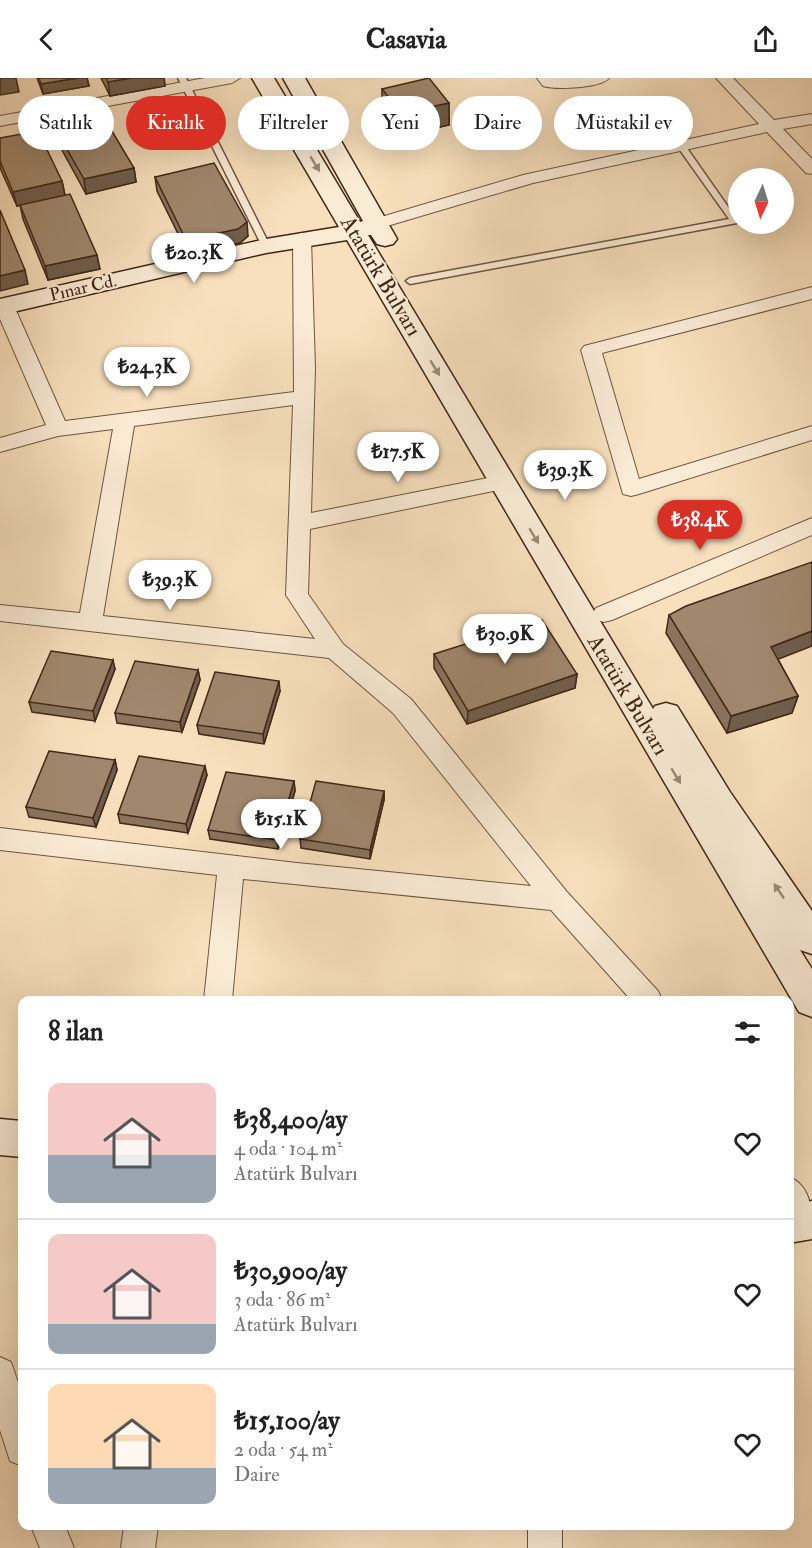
<!DOCTYPE html>
<html lang="tr">
<head>
<meta charset="utf-8">
<style>
	:root { --surface:#fff; --page:#f6f6f6; --text:#222; --muted:#767676; --line:#e0e0e0; --accent:#d93025 }
	body { margin:0; font-family:"IM FELL Double Pica",serif; background:var(--page); color:var(--text); height:100vh; display:flex; flex-direction:column; font-size:22px; white-space:nowrap }
	* { box-sizing:border-box; margin:0 }
	p { font-size:20px; color:var(--muted) }
	.icon { flex:none; width:33px; height:33px; fill:none; stroke:currentColor; stroke-width:2; stroke-linecap:round; stroke-linejoin:round }
	.map { position:relative; flex:1; overflow:hidden }
	.details { position:absolute; left:18px; top:918px; width:776px; height:534px; display:flex; flex-direction:column; background:var(--surface); border-radius:12px; box-shadow:0 6px 24px #0002 }
	.details>* { flex:none }
	.hud { position:absolute; left:18px; top:18px; width:777px; height:54px; display:flex; gap:12px }
	.needle { width:39px; rotate:184deg }
	.fabs { position:absolute; left:728px; top:90px; display:grid; gap:12px }
	.fabs a { display:grid; place-items:center; width:66px; height:66px; border-radius:50%; background:var(--surface); box-shadow:0 6px 24px #0002; font-size:30px }
	.price { position:absolute; translate:-50% -51px; padding:0 14px; border-radius:21px; background:#fff; color:#222; font-size:20px; line-height:39px; filter:drop-shadow(0 2px 3px #0008) }
	.price::after { content:''; position:absolute; left:50%; top:36px; width:18px; height:14px; margin-left:-9px; background:inherit; clip-path:polygon(0 0,100% 0,50% 100%) }
	.price.current { background:var(--accent); color:#fff }
	ul { padding:0; list-style:none }
	li { display:flex; align-items:center; gap:18px; height:150px; padding:0 30px }
	li+li { border-top:2px solid var(--line) }
	li span { display:grid; place-items:center; flex:none; width:168px; height:120px; border-radius:12px; color:#555 }
	li>.icon { margin-inline-start:auto }
	span .icon { width:72px; height:72px; fill:#fffc; stroke-width:1 }
	li b { font-size:26px }
	h2 { display:flex; justify-content:space-between; align-items:center; height:72px; padding:0 30px; font-size:26px }
	.chip { padding:0 21px; border-radius:27px; background:var(--surface); box-shadow:0 6px 24px #0002; font-size:21px; line-height:54px }
	.chip.current { background:var(--accent); color:#fff }
	header { display:flex; justify-content:space-between; align-items:center; height:78px; padding:0 30px; background:var(--surface); font-size:27px; font-weight:700 }
	.map>svg:first-child { display:block }
	.lines { fill:none; stroke-linecap:round; stroke-linejoin:round }
	.lane-casing { stroke:#6e5540; stroke-width:3 }
	.street-casing { stroke:#6e5540; stroke-width:2 }
	.secondary-casing { stroke:#402716; stroke-width:3 }
	.lane { fill:#faebd5; fill-rule:evenodd }
	.street { fill:#faebd5; fill-rule:evenodd }
	.secondary { fill:#faebd5; fill-rule:evenodd }
	.wall { fill:#8a745e; stroke:#402716; stroke-width:1.5 }
	.shaded-wall { fill:#705e4c; stroke:#402716; stroke-width:1.5 }
	.building { fill:#a0876d; stroke:#402716; stroke-width:1.5 }
	.oneway { fill:#9d8976 }
	.labels { text-anchor:middle; dominant-baseline:central; stroke-width:4.5; stroke-linejoin:round; paint-order:stroke }
	.far-street-label { font-size:18px; fill:#402716; stroke:#faebd5 }
	.street-label { font-size:22px; fill:#402716; stroke:#faebd5 }
</style>
</head>
<body>
<header><svg class="icon" aria-label="back" viewBox="0 0 24 24"><path d="M15 5l-7 7 7 7"/></svg>Casavia<svg class="icon" aria-label="share" viewBox="0 0 24 24"><path d="M12 15V3M7 8l5-5 5 5M5 13v7h14v-7"/></svg></header>
<div class="map">
<svg width="812" height="1470" viewBox="0 0 812 1470">
	<rect width="100%" height="100%" fill="#f8e0be"/>
	<filter id="stains"><feTurbulence type="fractalNoise" baseFrequency=".00333" numOctaves="4"/><feColorMatrix values="0 0 0 0 .2 0 0 0 0 .09 0 0 0 0 .02 0 0 0 .5 -.17"/></filter>
	<radialGradient id="worn" r=".72"><stop offset=".6" stop-color="#630" stop-opacity="0"/><stop offset="1" stop-color="#630" stop-opacity=".3"/></radialGradient>
	<g class="lines">
		<defs>
			<g id="lane">
				<polygon points="178,0 186,0 270,168 269,170 262,168"/>
				<polygon points="678,66 684,66 738,143 737,145 410,206 406,203 410,200 729,141 677,68"/>
			</g>
			<g id="street">
				<polygon points="205,0 240,0 232,5 0,48 0,38"/>
				<path d="M537,0h72c-8,10 -52,12 -66,8z"/>
				<polygon points="716,0 733,0 774,42 812,36 812,46 783,51 812,81 812,96 806,95 767,54 533,105 377,151 371,150 368,146 371,142 523,97 759,46"/>
				<path d="M302,155l6,2 3,4 4,129 -4,145 192,-38 8,2 3,5 -3,5 -8,2 -193,40 -2,65 35,50 68,55 156,193 91,99 4,9h-31l-80,-90 -308,-31 -11,121h-28l13,-125 -217,-25v-22l297,35 234,23 -138,-173 -64,-55 -329,-37v-16l80,8 33,-184 -55,7 -58,16v-14l46,-13 -46,-106v-18l11,1 3,4 51,115 229,-29 -1,-153 3,-4zM293,327l-7,190 29,44 -212,-23 31,-190z"/>
				<polygon points="812,209 812,221 602,275 639,401 812,348 812,362 639,416 631,418 623,416 581,272 584,268"/>
				<polygon points="812,440 812,457 612,542 604,544 596,542 592,536 596,530"/>
				<path d="M789,1099c23,9 23,35 23,57l-6,3c-24,-10 -17,-38 -17,-60z"/>
				<polygon points="0,1279 11,1284 22,1316 22,1388 10,1383 0,1352"/>
				<polygon points="31,1448 65,1448 74,1470 40,1470"/>
				<polygon points="124,1448 158,1448 155,1470 121,1470"/>
				<rect x="528" y="1448" width="34" height="22"/>
			</g>
			<g id="secondary">
				<polygon points="252,0 274,0 360,144 363,143 283,0 305,0 397,161 393,166 385,168 377,166 371,157 368,157 653,631 655,628 666,625 677,628 730,714 812,833 812,876 800,872 812,891 812,939 799,934 347,162 266,175 0,237 0,221 266,161 339,149"/>
				<polygon points="0,1041 22,1043 22,1079 0,1077"/>
				<polygon points="812,1123 812,1161 789,1165 789,1127"/>
			</g>
		</defs>
		<!-- lane casing -->
		<use href="#lane" class="lane-casing"/>
		<!-- street casing -->
		<use href="#street" class="street-casing"/>
		<!-- secondary casing -->
		<use href="#secondary" class="secondary-casing"/>
		<!-- lane -->
		<use href="#lane" class="lane"/>
		<!-- street -->
		<use href="#street" class="street"/>
		<!-- secondary -->
		<use href="#secondary" class="secondary"/>
	</g>
	<!-- wall -->
	<g class="wall">
		<polygon points="37,0 87,0 89,8 43,16"/>
		<polygon points="101,0 164,0 165,8 110,18"/>
		<polygon points="382,11 449,25 449,47 401,58 382,33"/>
		<polygon points="54,49 134,90 136,104 86,116 57,63"/>
		<polygon points="0,60 62,103 65,117 100,191 48,202 23,141 20,127 17,128 0,90"/>
		<polygon points="155,99 248,158 240,165 188,176 157,113"/>
		<polygon points="669,537 778,581 798,618 792,635 727,655 666,555"/>
		<polygon points="434,576 577,596 575,610 467,646 434,590"/>
		<polygon points="115,591 95,643 32,634 29,624"/>
		<polygon points="198,592 200,602 182,654 117,645 115,635"/>
		<polygon points="280,613 264,666 199,656 197,647"/>
		<polygon points="115,682 117,692 96,749 29,739 26,729"/>
		<polygon points="207,697 188,755 120,745 118,736"/>
		<polygon points="294,703 295,713 278,771 210,761 208,752"/>
		<polygon points="384,713 384,722 370,781 301,770 300,761"/>
	</g>
	<!-- shaded-wall -->
	<g class="shaded-wall">
		<polygon points="0,0 16,0 19,14 0,17"/>
		<polygon points="78,0 87,0 89,8 43,16 41,6"/>
		<polygon points="131,0 164,0 165,8 110,18 108,4"/>
		<polygon points="449,25 449,47 401,58 401,35"/>
		<polygon points="134,90 136,104 86,116 84,101"/>
		<polygon points="62,103 65,118 17,128 13,114"/>
		<polygon points="247,144 248,158 240,165 188,176 186,162"/>
		<polygon points="97,177 100,191 48,202 45,188"/>
		<polygon points="25,192 28,206 0,213 0,198"/>
		<polygon points="812,553 812,568 766,586 771,569"/>
		<polygon points="113,582 115,591 95,643 93,633"/>
		<polygon points="198,592 200,602 182,654 180,644"/>
		<polygon points="577,596 575,610 467,646 468,633"/>
		<polygon points="279,603 280,613 264,666 263,656"/>
		<polygon points="798,618 792,635 727,655 731,638"/>
		<polygon points="115,682 117,692 96,749 93,740"/>
		<polygon points="205,688 207,697 188,755 186,746"/>
		<polygon points="294,703 295,713 278,771 277,762"/>
		<polygon points="384,713 384,722 370,781 370,772"/>
	</g>
	<!-- building -->
	<g class="building">
		<polygon points="39,0 78,0 41,6"/>
		<polygon points="106,0 131,0 108,4"/>
		<polygon points="429,0 449,25 401,35 382,11"/>
		<polygon points="103,38 134,90 84,101 54,49"/>
		<polygon points="38,53 62,103 13,114 0,83 0,60"/>
		<polygon points="214,85 247,144 238,151 186,162 155,99"/>
		<polygon points="70,116 97,177 45,188 20,127"/>
		<polygon points="0,132 25,192 0,198"/>
		<polygon points="812,484 812,553 771,569 798,618 731,638 669,537 686,528"/>
		<polygon points="542,542 577,596 468,633 434,576"/>
		<polygon points="51,573 113,582 93,633 29,624"/>
		<polygon points="135,583 198,592 180,644 115,635"/>
		<polygon points="215,594 279,603 263,656 197,647"/>
		<polygon points="49,673 115,682 93,740 26,729"/>
		<polygon points="139,678 205,688 186,746 118,736"/>
		<polygon points="226,694 294,703 277,762 208,752"/>
		<polygon points="316,703 384,713 370,772 300,761"/>
	</g>
	<!-- one-way arrows -->
	<defs><path id="oneway-solid" d="M-6-.8H1V-3.2L6.5 0L1 3.2V.8H-6Z" transform="scale(1.5)"/></defs>
	<g class="oneway">
		<use href="#oneway-solid" transform="translate(315 86) rotate(59)"/>
		<use href="#oneway-solid" transform="translate(435 290) rotate(59)"/>
		<use href="#oneway-solid" transform="translate(534 458) rotate(59)"/>
		<use href="#oneway-solid" transform="translate(676 698) rotate(59)"/>
		<use href="#oneway-solid" transform="translate(779 813) rotate(-124)"/>
	</g>
	<g class="labels">
		<!-- far-street labels -->
		<g class="far-street-label">
			<text transform="translate(83 210) rotate(-13)">Pınar Cd.</text>
		</g>
		<!-- street labels -->
		<g class="street-label">
			<text transform="translate(381 198) rotate(59)">Atatürk Bulvarı</text>
			<text transform="translate(628 617) rotate(59)">Atatürk Bulvarı</text>
		</g>
	</g>
	<rect width="100%" height="100%" filter="url(#stains)"/>
	<rect width="100%" height="100%" fill="url(#worn)"/>
</svg>
<div class="fabs">
<a><svg class="needle" viewBox="-14 -14 28 28"><path d="M0-13l5 13h-10z" fill="#e53935"/><path d="M0 13l5-13h-10z" fill="#767676"/></svg></a>
</div>
<b class="price" style="left:194px;top:206px">₺20.3K</b>
<b class="price" style="left:147px;top:320px">₺24.3K</b>
<b class="price" style="left:398px;top:405px">₺17.5K</b>
<b class="price" style="left:565px;top:423px">₺39.3K</b>
<b class="price current" style="left:700px;top:473px">₺38.4K</b>
<b class="price" style="left:170px;top:533px">₺39.3K</b>
<b class="price" style="left:505px;top:587px">₺30.9K</b>
<b class="price" style="left:281px;top:772px">₺15.1K</b>
<div class="hud">
<a class="chip">Satılık</a>
<a class="chip current">Kiralık</a>
<a class="chip">Filtreler</a>
<a class="chip">Yeni</a>
<a class="chip">Daire</a>
<a class="chip">Müstakil ev</a>
</div>
<section class="details">
<h2>8 ilan<svg class="icon" aria-label="filters" viewBox="0 0 24 24"><path d="M4 7h16M4 17h16"/><circle cx="9" cy="7" r="2"/><circle cx="15" cy="17" r="2"/></svg></h2>
<ul>
<li><span style="background:linear-gradient(#f6c9c9 60%,#9aa5b1 0)"><svg class="icon" aria-label="home" viewBox="0 0 24 24"><path d="M3 11l9-7 9 7M6 9v11h12V9"/></svg></span><div><b>₺38,400/ay</b><p>4 oda · 104 m²</p><p>Atatürk Bulvarı</p></div><svg class="icon" aria-label="heart" viewBox="0 0 24 24"><path d="M12 20l-8-8c-3-5 5-10 8-4 3-6 11-1 8 4z"/></svg></li>
<li><span style="background:linear-gradient(#f6c9c9 75%,#9aa5b1 0)"><svg class="icon" aria-label="home" viewBox="0 0 24 24"><path d="M3 11l9-7 9 7M6 9v11h12V9"/></svg></span><div><b>₺30,900/ay</b><p>3 oda · 86 m²</p><p>Atatürk Bulvarı</p></div><svg class="icon" aria-label="heart" viewBox="0 0 24 24"><path d="M12 20l-8-8c-3-5 5-10 8-4 3-6 11-1 8 4z"/></svg></li>
<li><span style="background:linear-gradient(#ffd9b3 70%,#9aa5b1 0)"><svg class="icon" aria-label="home" viewBox="0 0 24 24"><path d="M3 11l9-7 9 7M6 9v11h12V9"/></svg></span><div><b>₺15,100/ay</b><p>2 oda · 54 m²</p><p>Daire</p></div><svg class="icon" aria-label="heart" viewBox="0 0 24 24"><path d="M12 20l-8-8c-3-5 5-10 8-4 3-6 11-1 8 4z"/></svg></li>
</ul>
</section>
</div>
</body>
</html>
